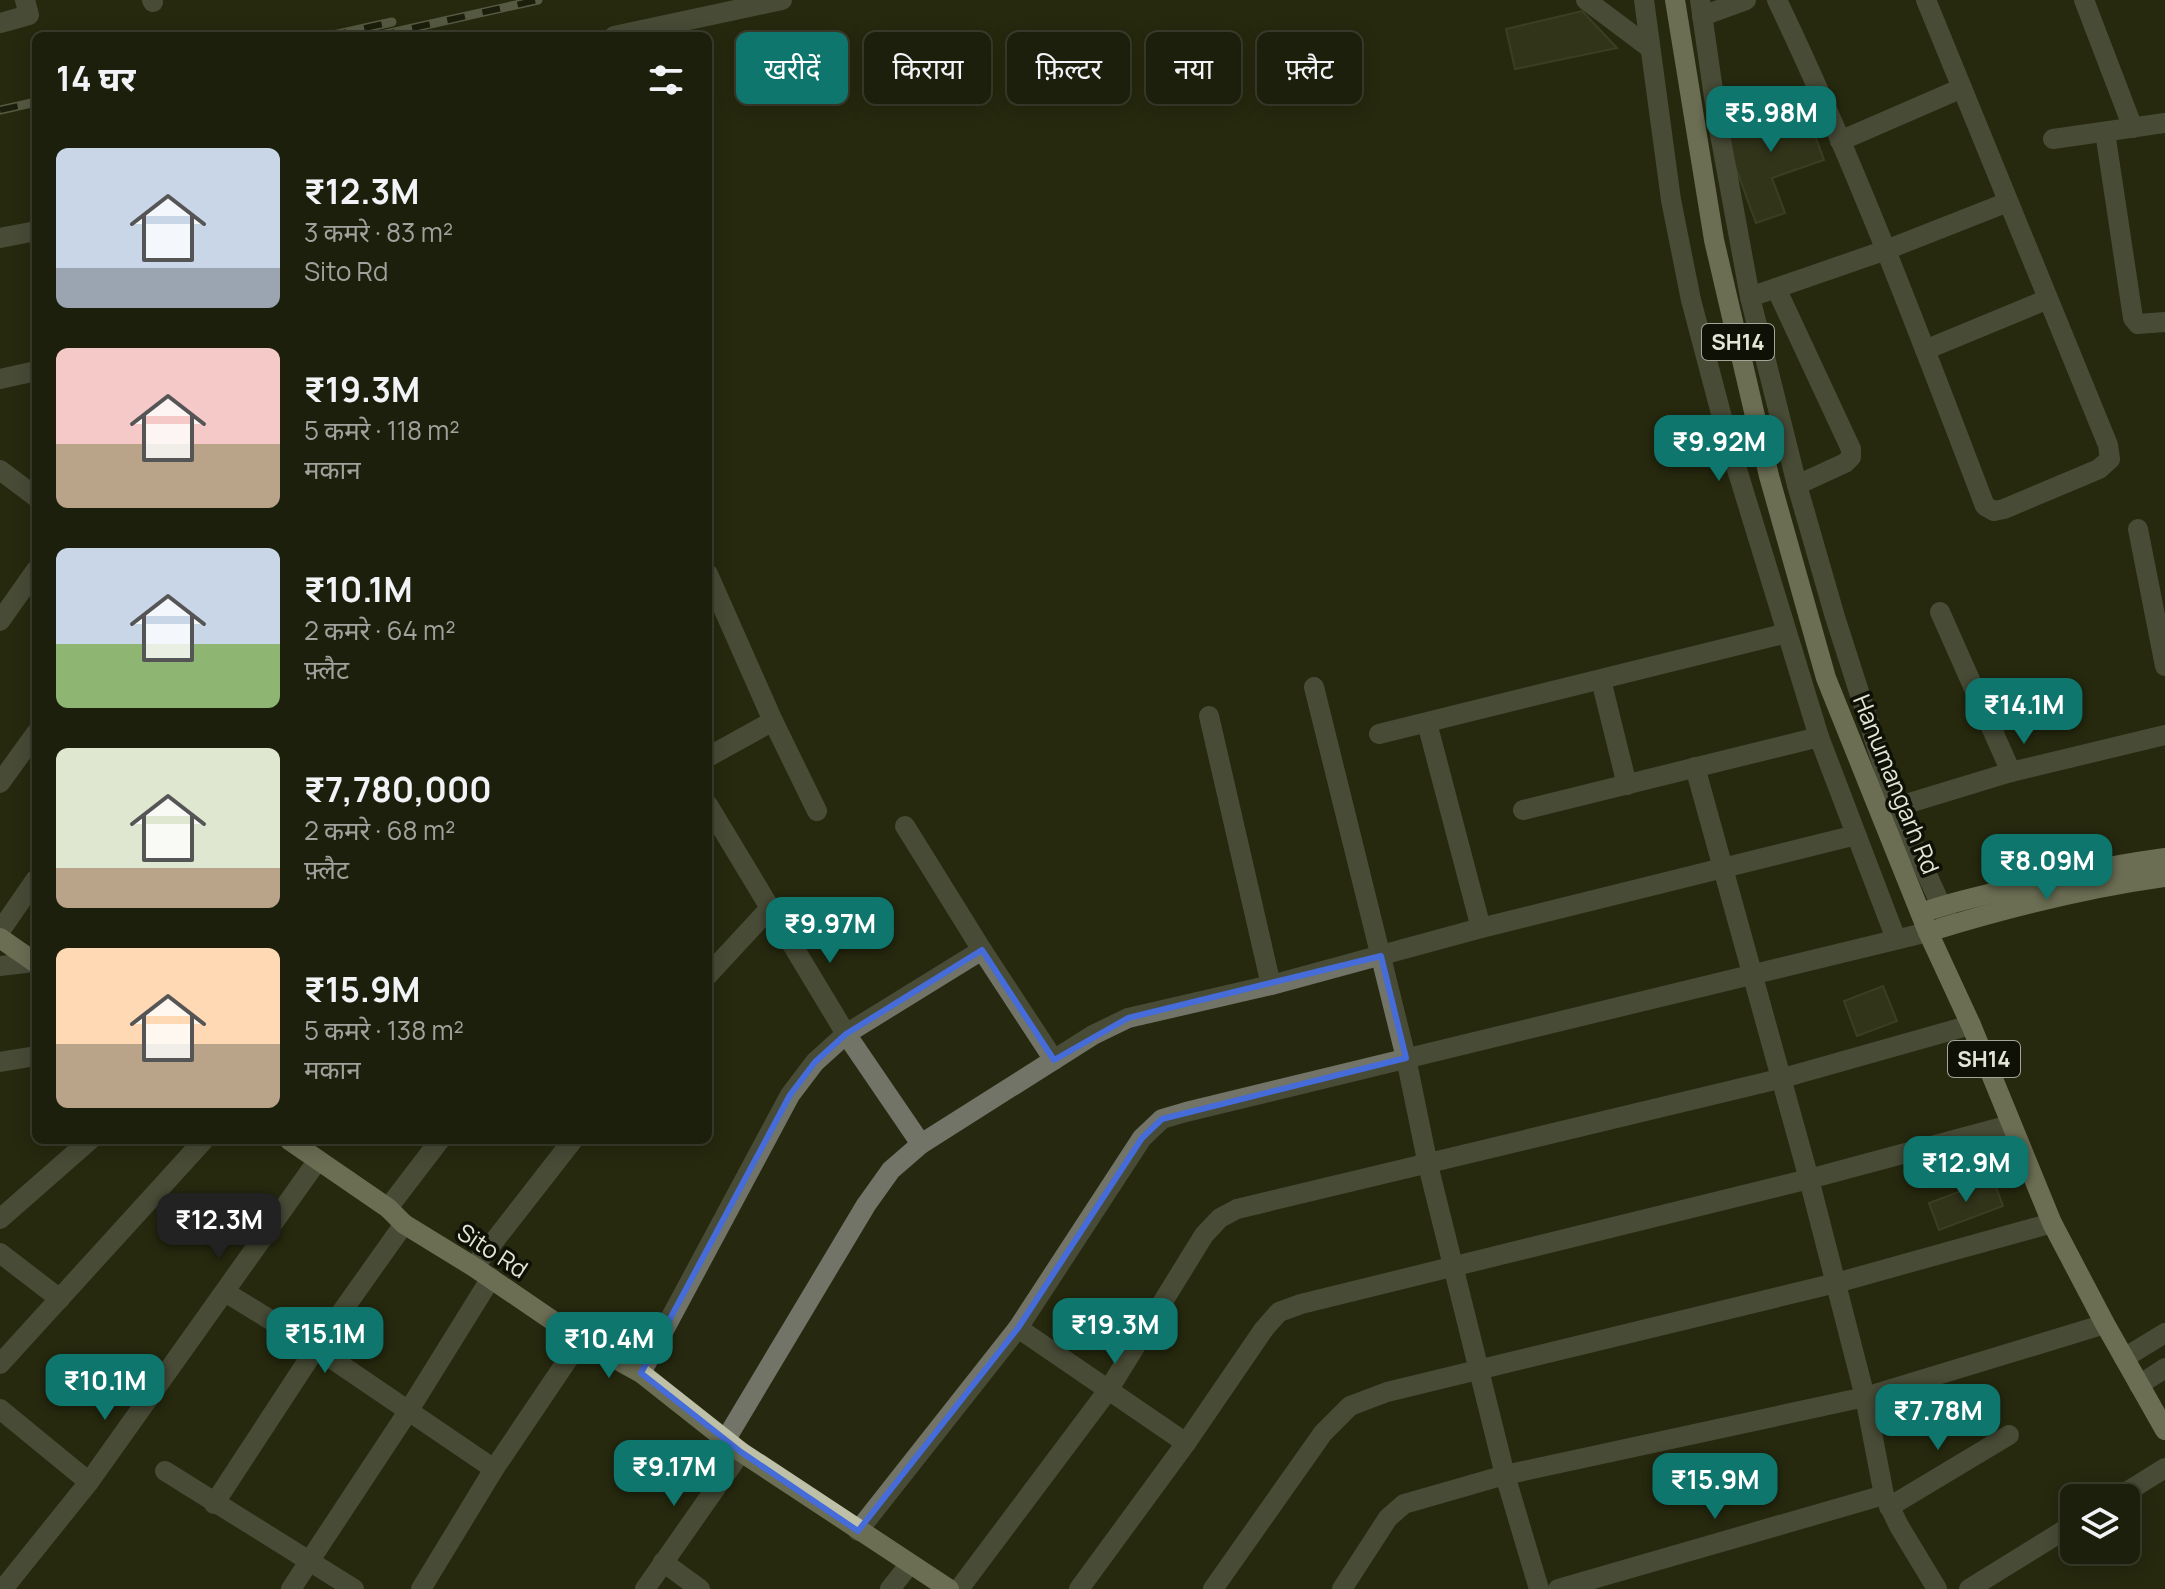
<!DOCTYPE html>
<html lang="hi">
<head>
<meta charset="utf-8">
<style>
	:root { --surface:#1c1f0b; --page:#292c19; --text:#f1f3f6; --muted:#a0a29d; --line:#3a3d2c; --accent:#0f766e }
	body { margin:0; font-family:Manrope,"Noto Sans Devanagari",sans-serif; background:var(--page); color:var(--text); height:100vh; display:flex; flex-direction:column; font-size:30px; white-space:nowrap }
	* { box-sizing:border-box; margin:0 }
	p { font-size:26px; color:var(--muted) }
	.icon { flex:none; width:44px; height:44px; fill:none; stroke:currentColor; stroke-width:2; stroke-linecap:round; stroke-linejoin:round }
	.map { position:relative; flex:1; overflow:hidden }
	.side { position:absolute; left:32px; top:32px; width:680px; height:1112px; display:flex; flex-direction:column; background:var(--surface); border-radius:12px; box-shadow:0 4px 20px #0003,0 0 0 2px var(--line) }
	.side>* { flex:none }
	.guide { position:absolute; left:736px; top:32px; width:760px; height:72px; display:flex; gap:16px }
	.tools { position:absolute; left:2060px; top:1484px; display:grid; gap:16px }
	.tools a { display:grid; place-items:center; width:80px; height:80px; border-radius:12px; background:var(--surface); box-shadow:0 4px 20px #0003,0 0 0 2px var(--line); font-size:40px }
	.price { position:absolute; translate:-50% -68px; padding:0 18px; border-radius:16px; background:var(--accent); color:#fff; font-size:26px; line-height:52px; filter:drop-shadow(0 2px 4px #0008) }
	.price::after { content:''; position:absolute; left:50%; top:48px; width:24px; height:18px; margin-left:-12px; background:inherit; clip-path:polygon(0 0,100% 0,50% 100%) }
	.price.selected { background:#222; color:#fff }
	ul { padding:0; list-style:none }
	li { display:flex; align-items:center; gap:24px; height:200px; padding:0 24px }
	li span { display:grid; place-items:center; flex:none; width:224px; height:160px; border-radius:12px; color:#555 }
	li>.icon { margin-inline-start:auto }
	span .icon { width:96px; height:96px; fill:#fffc; stroke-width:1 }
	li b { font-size:34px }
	h2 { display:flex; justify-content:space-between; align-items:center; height:96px; padding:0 24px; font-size:34px }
	.tag { padding:0 28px; border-radius:12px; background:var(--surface); box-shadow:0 4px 20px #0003,0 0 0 2px var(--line); font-size:28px; line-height:72px }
	.tag.selected { background:var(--accent); color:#fff }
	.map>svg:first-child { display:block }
	.building { fill:#3e4126; stroke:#53573c; stroke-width:2 }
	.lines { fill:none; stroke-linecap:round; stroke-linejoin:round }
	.minor { stroke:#727467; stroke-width:20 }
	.major { stroke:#bec1a7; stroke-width:20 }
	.rail-casing { stroke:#939682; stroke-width:9 }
	.rail { stroke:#0f1106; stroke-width:6; stroke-dasharray:18; stroke-linecap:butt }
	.marked { fill:none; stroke:#456cd8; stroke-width:6; stroke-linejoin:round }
	.labels { text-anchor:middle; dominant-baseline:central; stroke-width:7; stroke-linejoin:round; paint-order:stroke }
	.shield { fill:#0f1106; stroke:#a3a698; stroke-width:2 }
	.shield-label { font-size:22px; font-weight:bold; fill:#e3e6d6 }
	.street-label { font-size:24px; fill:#e3e6d6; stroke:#0f1106 }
</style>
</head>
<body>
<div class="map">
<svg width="2165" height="1589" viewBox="0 0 2165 1589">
	<rect width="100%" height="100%" fill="#26290f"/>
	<!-- building -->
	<g class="building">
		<polygon points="1582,11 1617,48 1515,69 1506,29"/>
		<polygon points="1802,100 1824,160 1772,178 1785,213 1756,223 1722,130"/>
		<polygon points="1883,986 1897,1021 1857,1036 1844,1001"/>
		<polygon points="1993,1179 2003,1206 1939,1230 1929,1203"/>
	</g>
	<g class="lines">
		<!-- minor -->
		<g class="minor">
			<polyline points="152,0 153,2"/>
			<polyline points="1586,0 1650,48"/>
			<polyline points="1644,0 1671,200 1691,300 1728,440 1819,737 1896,939"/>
			<polyline points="1700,0 1717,118 1750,297 1797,485 1835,617 1896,807 1950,925"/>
			<path d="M1777,0c79,165 143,336 208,506l9,5 10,-2 95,-40 11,-10 -2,-14 -182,-445"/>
			<polyline points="2084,0 2133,128"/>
			<polyline points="1702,16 1746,0"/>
			<polyline points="0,23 29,15 25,0"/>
			<polyline points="614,36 782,0"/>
			<polyline points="2105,132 2133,318 2138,324 2165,322"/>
			<polyline points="2053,139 2165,123"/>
			<polyline points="1840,141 1962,88"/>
			<polyline points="0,238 36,231"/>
			<polyline points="1776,288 1851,449 1851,457 1845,463 1797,485"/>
			<polyline points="1750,297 1886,250 2008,202"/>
			<polyline points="1925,350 2048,299"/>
			<polyline points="0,379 36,371"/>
			<polyline points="0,470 36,497"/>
			<polyline points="2138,529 2165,666"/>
			<polyline points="708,574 773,721 817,811"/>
			<polyline points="1940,612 2011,772"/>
			<polyline points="0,621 36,570"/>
			<polyline points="1601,680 1627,785"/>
			<polyline points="1314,687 1406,1058 1428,1165 1505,1475 1539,1589"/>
			<polyline points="1209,716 1271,985"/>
			<polyline points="1427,723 1481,928"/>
			<polyline points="1379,734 1787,633"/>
			<polyline points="708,757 773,721"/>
			<polyline points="1695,767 1809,1179 1865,1397 1884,1495 1899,1526 1937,1589"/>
			<polyline points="0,783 36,733"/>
			<polyline points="708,805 846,1034 921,1144"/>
			<polyline points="1896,807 2011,772 2165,735"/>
			<polyline points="1523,810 1819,737"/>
			<polyline points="905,826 982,950"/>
			<polyline points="0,931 36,879"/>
			<polyline points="0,966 34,962"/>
			<polyline points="708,975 770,908"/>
			<polyline points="0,1062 36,1056"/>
			<polyline points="388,1208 440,1140"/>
			<polyline points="0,1219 90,1140"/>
			<polyline points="0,1253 60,1299"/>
			<polyline points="474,1267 573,1140"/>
			<polyline points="225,1292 316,1348 494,1469"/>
			<polyline points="1018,1328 1186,1443"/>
			<polyline points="2124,1358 2165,1333"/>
			<polyline points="0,1364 204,1140"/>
			<polyline points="641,1373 790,1095 815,1062 846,1034 982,950 1054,1060"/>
			<polyline points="2139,1385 2165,1368"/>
			<polyline points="0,1409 89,1482 3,1589"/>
			<polyline points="726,1439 866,1205 891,1170 921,1144 1093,1035 1128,1018 1271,985 1481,928 1856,835"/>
			<polyline points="165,1471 354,1589"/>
			<polyline points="89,1482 318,1160"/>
			<polyline points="2117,1498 2165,1468"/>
			<polyline points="214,1504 316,1348 404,1224"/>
			<polyline points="1889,1507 2009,1435"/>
			<polyline points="858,1531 1018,1328 1142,1138 1162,1119 1186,1112 1928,932"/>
			<polyline points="663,1562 700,1589"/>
			<polyline points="291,1589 409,1410 491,1278"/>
			<polyline points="421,1589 494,1469 581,1340"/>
			<polyline points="645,1589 741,1452"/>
			<polyline points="890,1589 909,1565"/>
			<polyline points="959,1589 1109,1389 1204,1235 1220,1218 1237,1209 1783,1078 1971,1025"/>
			<polyline points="1079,1589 1186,1443 1264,1329 1279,1312 1301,1304 1809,1179 2010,1125"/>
			<polyline points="1213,1589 1323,1433 1350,1406 1387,1392 1836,1283 2052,1223"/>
			<polyline points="1342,1589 1388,1518 1404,1504 1505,1475 1865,1397 2105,1324"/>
			<polyline points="1558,1589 1884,1495"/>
			<polyline points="1969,1589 2074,1524"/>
		</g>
		<!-- major -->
		<g class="major">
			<polyline points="1675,0 1714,240 1769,476 1826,678 1928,932 1971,1025 2052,1223 2105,1324 2165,1430"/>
			<path d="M1921,913c27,-10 56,-16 84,-23 53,-13 106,-25 160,-32"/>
			<path d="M1928,932c78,-24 157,-44 237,-55"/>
			<polyline points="0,938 36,963"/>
			<polyline points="289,1140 388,1208 404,1224 474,1267 581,1340 641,1373 741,1452 949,1589"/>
		</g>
		<defs>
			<g id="rail">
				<polyline points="329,36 392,22"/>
				<polyline points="377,36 538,0"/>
				<polyline points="0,110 36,102"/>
			</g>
		</defs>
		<!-- rail casing -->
		<use href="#rail" class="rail-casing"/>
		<!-- rail -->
		<use href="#rail" class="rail"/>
	</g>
	<!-- marked area -->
	<path d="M0 0H2165V1589H0ZM982,950l72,110 74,-42 253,-62 25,102 -244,61 -20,19 -124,190 -160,203 -117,-79 -100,-79 149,-278 25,-33 31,-28z" fill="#26290f" fill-opacity=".55" fill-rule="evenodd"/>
	<path class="marked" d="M982,950l72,110 74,-42 253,-62 25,102 -244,61 -20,19 -124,190 -160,203 -117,-79 -100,-79 149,-278 25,-33 31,-28z"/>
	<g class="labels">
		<!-- shield labels -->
		<g class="shield">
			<rect x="1702" y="324" width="72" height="36" rx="6"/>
			<rect x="1948" y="1041" width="72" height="36" rx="6"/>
		</g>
		<g class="shield-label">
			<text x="1738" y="342">SH14</text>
			<text x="1984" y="1059">SH14</text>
		</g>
		<!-- street labels -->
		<g class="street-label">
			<text transform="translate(1897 784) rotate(68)">Hanumangarh Rd</text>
			<text transform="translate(493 1250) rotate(33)">Sito Rd</text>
		</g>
	</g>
</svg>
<div class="tools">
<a><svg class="icon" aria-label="layers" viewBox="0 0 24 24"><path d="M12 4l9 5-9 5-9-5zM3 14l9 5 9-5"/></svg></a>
</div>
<b class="price" style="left:1771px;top:154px">₹5.98M</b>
<b class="price" style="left:1719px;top:483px">₹9.92M</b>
<b class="price" style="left:2024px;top:746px">₹14.1M</b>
<b class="price" style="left:2047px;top:902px">₹8.09M</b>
<b class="price" style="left:830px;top:965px">₹9.97M</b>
<b class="price" style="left:1966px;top:1204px">₹12.9M</b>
<b class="price selected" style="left:219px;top:1261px">₹12.3M</b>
<b class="price" style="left:1115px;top:1366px">₹19.3M</b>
<b class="price" style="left:325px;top:1375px">₹15.1M</b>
<b class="price" style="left:609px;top:1380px">₹10.4M</b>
<b class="price" style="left:105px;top:1422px">₹10.1M</b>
<b class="price" style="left:1938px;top:1452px">₹7.78M</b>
<b class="price" style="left:674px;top:1508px">₹9.17M</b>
<b class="price" style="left:1715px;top:1521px">₹15.9M</b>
<div class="guide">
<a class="tag selected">खरीदें</a>
<a class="tag">किराया</a>
<a class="tag">फ़िल्टर</a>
<a class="tag">नया</a>
<a class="tag">फ़्लैट</a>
</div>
<section class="side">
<h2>14 घर<svg class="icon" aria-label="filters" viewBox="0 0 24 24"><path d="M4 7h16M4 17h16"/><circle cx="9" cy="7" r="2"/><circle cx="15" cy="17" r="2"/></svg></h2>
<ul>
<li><span style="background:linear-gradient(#c9d6e8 75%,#9aa5b1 0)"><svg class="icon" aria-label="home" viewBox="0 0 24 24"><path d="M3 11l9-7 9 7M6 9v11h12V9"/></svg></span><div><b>₹12.3M</b><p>3 कमरे · 83 m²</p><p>Sito Rd</p></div></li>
<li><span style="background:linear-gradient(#f6c9c9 60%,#b9a48a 0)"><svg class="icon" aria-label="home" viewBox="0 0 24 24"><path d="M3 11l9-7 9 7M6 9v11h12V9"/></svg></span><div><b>₹19.3M</b><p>5 कमरे · 118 m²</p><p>मकान</p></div></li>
<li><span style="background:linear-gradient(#c9d6e8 60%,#8fb573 0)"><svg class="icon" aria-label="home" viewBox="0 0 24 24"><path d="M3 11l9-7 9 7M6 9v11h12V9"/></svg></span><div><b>₹10.1M</b><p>2 कमरे · 64 m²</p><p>फ़्लैट</p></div></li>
<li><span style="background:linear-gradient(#dfe7d0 75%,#b9a48a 0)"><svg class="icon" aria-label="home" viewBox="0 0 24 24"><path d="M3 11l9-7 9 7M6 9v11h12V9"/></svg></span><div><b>₹7,780,000</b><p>2 कमरे · 68 m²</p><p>फ़्लैट</p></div></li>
<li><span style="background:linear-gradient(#ffd9b3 60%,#b9a48a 0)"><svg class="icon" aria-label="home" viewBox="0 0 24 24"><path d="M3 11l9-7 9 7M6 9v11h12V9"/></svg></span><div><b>₹15.9M</b><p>5 कमरे · 138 m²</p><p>मकान</p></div></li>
</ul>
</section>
</div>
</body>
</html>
